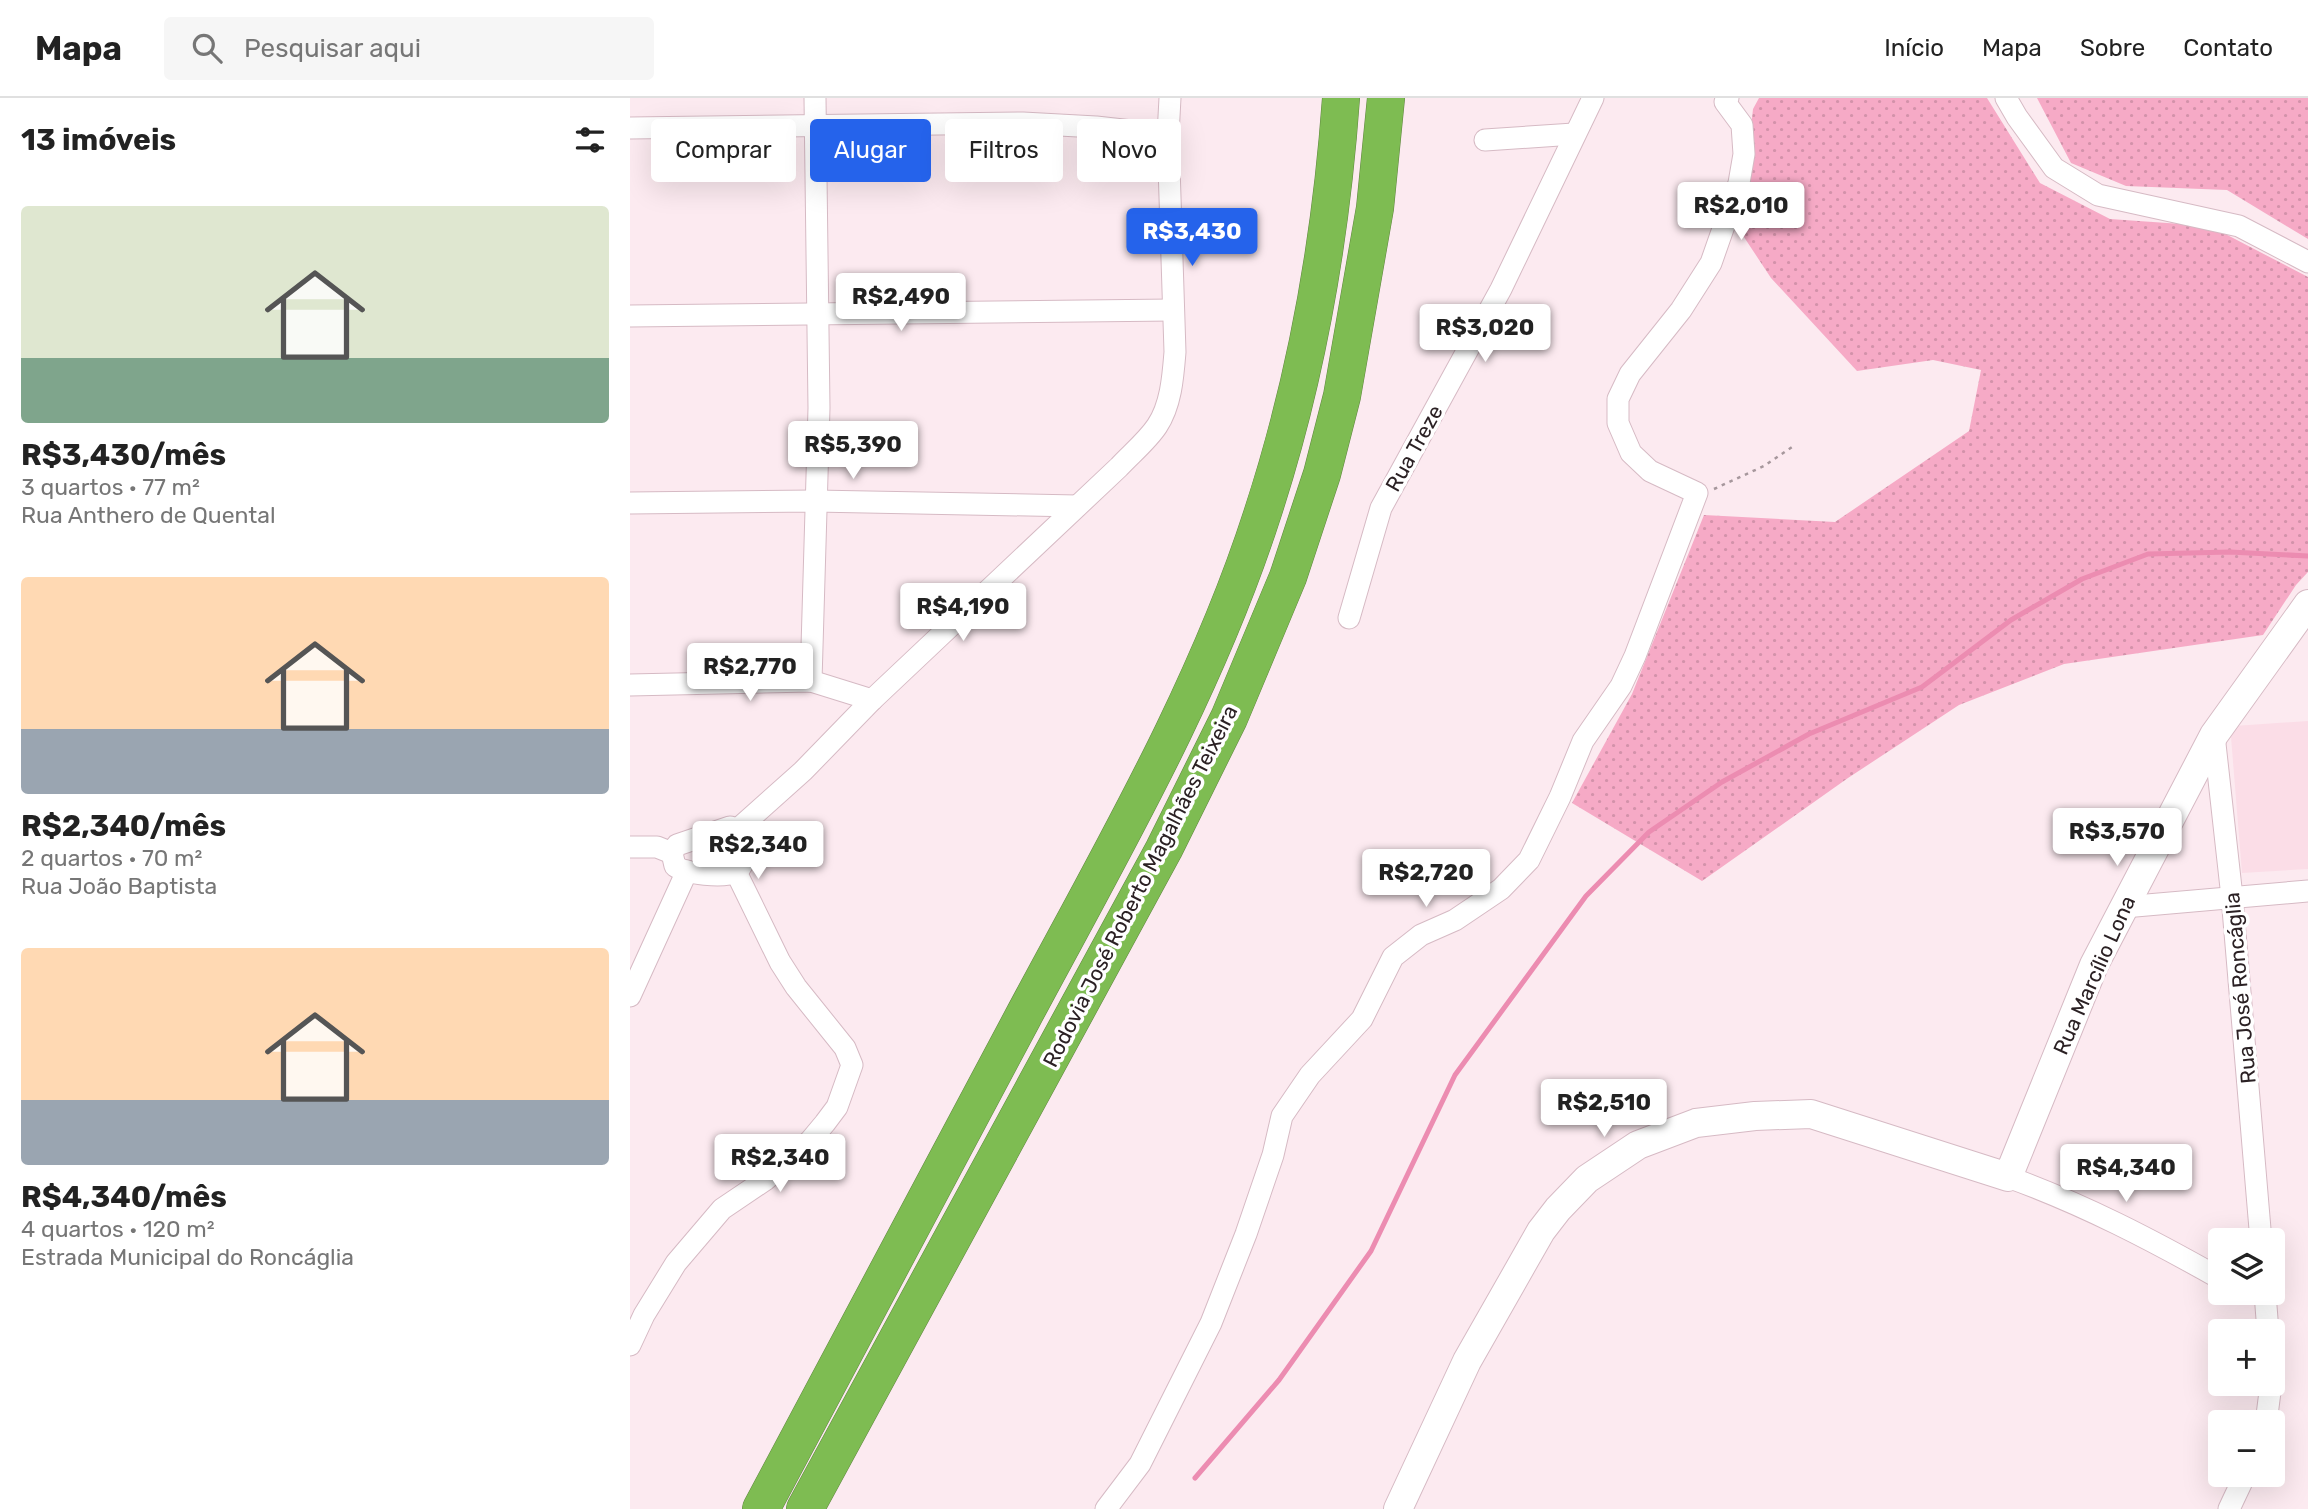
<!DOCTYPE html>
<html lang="pt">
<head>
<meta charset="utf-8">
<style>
	:root { --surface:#fff; --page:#f6f6f6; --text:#222; --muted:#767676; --line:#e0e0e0; --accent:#2563eb }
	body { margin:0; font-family:Rubik,sans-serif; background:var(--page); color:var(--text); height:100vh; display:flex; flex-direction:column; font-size:26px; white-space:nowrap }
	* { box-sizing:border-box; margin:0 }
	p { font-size:23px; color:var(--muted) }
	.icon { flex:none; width:38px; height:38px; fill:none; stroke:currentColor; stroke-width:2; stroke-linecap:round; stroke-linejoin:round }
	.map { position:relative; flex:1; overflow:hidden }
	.panel { display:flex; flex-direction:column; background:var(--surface); width:630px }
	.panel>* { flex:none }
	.hud { position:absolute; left:21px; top:21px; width:665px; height:63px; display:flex; gap:14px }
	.buttons { position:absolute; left:1578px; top:1130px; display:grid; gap:14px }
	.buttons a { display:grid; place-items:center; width:77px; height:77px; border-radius:7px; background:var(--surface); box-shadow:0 7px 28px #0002; font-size:35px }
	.price { position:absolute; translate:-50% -60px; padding:0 16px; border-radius:7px; background:#fff; color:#222; font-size:23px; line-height:46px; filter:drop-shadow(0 2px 4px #0008) }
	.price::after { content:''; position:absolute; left:50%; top:42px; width:21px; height:16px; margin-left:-10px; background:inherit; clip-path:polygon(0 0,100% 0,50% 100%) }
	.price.on { background:var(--accent); color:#fff }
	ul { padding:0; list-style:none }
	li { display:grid; align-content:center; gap:14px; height:371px; padding:0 21px }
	li span { display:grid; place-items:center; height:217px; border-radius:7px; color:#555 }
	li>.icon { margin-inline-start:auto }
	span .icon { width:126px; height:126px; fill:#fffc; stroke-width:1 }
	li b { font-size:30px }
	h2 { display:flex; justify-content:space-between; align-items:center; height:84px; padding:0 21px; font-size:30px }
	.pill { padding:0 24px; border-radius:7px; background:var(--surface); box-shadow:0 7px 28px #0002; font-size:24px; line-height:63px }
	.pill.on { background:var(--accent); color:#fff }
	header { display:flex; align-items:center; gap:42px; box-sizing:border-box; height:98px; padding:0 35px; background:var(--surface); border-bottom:2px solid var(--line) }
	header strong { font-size:33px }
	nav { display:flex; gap:38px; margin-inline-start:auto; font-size:24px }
	.search { width:490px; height:63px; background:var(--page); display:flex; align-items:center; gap:18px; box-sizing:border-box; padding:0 24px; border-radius:7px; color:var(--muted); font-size:26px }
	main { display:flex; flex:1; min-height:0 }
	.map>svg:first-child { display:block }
	.built { fill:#fbdde7 }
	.grass { fill:url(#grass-dots) }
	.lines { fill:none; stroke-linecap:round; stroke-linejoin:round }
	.stream { stroke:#ec8cb1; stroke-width:5 }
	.street-casing { stroke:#d6bac4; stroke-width:23 }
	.secondary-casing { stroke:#d6bac4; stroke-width:30 }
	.highway-casing { stroke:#618642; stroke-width:38 }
	.path { stroke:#a6979c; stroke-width:2.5; stroke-dasharray:3.5 5; stroke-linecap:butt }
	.street { stroke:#fff; stroke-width:21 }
	.secondary { stroke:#fff; stroke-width:28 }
	.highway { stroke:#7ebc52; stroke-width:37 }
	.labels { text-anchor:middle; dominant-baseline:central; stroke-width:7; stroke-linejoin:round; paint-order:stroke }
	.street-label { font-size:21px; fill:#2b2124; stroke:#fff }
</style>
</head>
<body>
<header>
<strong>Mapa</strong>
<div class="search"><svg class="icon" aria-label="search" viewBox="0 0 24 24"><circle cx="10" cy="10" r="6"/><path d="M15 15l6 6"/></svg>Pesquisar aqui</div>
<nav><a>Início</a><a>Mapa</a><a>Sobre</a><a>Contato</a></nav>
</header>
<main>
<section class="panel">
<h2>13 imóveis<svg class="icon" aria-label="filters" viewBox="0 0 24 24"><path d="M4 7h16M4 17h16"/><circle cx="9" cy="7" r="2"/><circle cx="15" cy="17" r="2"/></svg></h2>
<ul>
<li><span style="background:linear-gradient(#dfe7d0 70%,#7fa58c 0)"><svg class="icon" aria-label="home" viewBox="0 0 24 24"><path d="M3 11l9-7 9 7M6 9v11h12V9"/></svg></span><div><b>R$3,430/mês</b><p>3 quartos · 77 m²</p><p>Rua Anthero de Quental</p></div></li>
<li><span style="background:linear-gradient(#ffd9b3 70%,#9aa5b1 0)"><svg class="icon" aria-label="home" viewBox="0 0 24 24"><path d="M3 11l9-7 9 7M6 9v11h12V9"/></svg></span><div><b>R$2,340/mês</b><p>2 quartos · 70 m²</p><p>Rua João Baptista</p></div></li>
<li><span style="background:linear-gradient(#ffd9b3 70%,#9aa5b1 0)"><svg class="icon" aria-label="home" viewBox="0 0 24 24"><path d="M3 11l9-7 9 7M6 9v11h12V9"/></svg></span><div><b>R$4,340/mês</b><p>4 quartos · 120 m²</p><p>Estrada Municipal do Roncáglia</p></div></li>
</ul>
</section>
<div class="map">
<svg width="1678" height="1411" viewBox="0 0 1678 1411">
	<defs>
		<pattern id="grass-dots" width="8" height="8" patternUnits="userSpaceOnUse" patternTransform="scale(1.75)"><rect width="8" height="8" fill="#f6aac6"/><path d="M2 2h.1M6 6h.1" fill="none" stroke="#d392aa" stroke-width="1.8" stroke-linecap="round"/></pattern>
	</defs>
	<rect width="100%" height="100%" fill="#fceaf0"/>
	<!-- built -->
	<polygon class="built" points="1678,623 1678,771 1612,775 1601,639 1604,628"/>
	<!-- grass -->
	<g class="grass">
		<polygon points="1129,0 1357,0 1410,85 1480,121 1580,128 1678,179 1678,474 1666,487 1633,537 1434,566 1329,607 1218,680 1072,783 942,705 1002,596 1074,417 1205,424 1339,333 1351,272 1303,262 1227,273 1141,180 1110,133 1123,11"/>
		<polygon points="1407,0 1678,0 1678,141 1597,92 1496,88 1441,65"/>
	</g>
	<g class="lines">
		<!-- stream -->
		<polyline class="stream" points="565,1380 649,1282 741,1153 825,977 956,798 1019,734 1092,684 1179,636 1292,589 1381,522 1452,481 1518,456 1600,454 1678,458"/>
		<defs>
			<g id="street">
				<polyline points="1376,0 1387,19 1424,70 1468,97 1609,128 1678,164"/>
				<polyline points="0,30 393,25 466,29 538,37"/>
				<polyline points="855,42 944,36"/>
				<polyline points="0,218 542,212"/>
				<polyline points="0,405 185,403 447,408"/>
				<polyline points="719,520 751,410 871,191 963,0"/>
				<polyline points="181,583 189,310 185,0"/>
				<polyline points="0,587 181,583 242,602"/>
				<polyline points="1584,637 1602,799 1631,1143"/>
				<path d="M100,729l8,2c12,12 10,33 -2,43 -13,6 -50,2 -61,-6l-3,-13 5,-8z"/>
				<path d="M108,731l65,-58 69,-71 247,-233c12,-13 28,-26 38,-41 14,-21 16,-49 18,-74l-7,-217 2,-37"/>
				<polyline points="0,749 27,749 42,755"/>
				<polyline points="1494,809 1678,793"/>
				<polyline points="0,898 57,773"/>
				<path d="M1378,1079c75,27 144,63 213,102"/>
				<polyline points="1635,1195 1638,1234"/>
				<polyline points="0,1247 14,1217 46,1165 92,1111 135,1082 180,1043 195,1025 207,1009 222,967 215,950 166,889 150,864 106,774"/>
				<polyline points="1636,1325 1641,1286"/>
				<polyline points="476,1411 510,1366 581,1225 616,1136 643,1057 652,1018 680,977 732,921 763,859 791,837 825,822 871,791 899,762 930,699 953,643 991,588 1005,558 1067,395 1020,373 1001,355 988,325 988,301 1000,276 1051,212 1081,165 1109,85 1114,56 1112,27 1095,4 1098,0"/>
				<polyline points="1599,1411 1615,1377"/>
			</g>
			<polyline id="secondary" points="768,1411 837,1263 911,1133 928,1111 957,1081 1008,1047 1066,1025 1125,1018 1181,1016 1378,1079 1464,867 1584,637 1678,506"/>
			<g id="highway">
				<path d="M131,1411c88,-164 175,-328 262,-492 87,-163 182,-325 239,-502 44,-134 69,-276 79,-417"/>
				<polyline points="175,1411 534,751 599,620 658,479 692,376 712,298 745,110 756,0"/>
			</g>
		</defs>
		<!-- street casing -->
		<use href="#street" class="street-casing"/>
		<!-- secondary casing -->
		<use href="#secondary" class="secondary-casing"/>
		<!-- highway casing -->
		<use href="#highway" class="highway-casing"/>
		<!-- path -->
		<polyline class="path" points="1084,391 1134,368 1162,349"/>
		<!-- street -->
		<use href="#street" class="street"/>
		<!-- secondary -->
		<use href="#secondary" class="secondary"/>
		<!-- highway -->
		<use href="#highway" class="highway"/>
	</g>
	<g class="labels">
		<!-- street labels -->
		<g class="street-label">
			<text transform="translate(784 350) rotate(-61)">Rua Treze</text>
			<text transform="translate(510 788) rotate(-63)">Rodovia José Roberto Magalhães Teixeira</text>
			<text transform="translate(1464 877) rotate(-66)">Rua Marcílio Lona</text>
			<text transform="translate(1610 890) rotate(-95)">Rua José Roncáglia</text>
		</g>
	</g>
</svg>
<div class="buttons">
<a><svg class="icon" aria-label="layers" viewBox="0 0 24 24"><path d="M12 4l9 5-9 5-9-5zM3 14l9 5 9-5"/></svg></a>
<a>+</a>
<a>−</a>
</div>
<b class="price" style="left:1111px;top:144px">R$2,010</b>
<b class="price on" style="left:562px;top:170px">R$3,430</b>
<b class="price" style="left:271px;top:235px">R$2,490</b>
<b class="price" style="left:855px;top:266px">R$3,020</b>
<b class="price" style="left:223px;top:383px">R$5,390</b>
<b class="price" style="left:333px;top:545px">R$4,190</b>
<b class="price" style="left:120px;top:605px">R$2,770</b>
<b class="price" style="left:1487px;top:770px">R$3,570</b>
<b class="price" style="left:128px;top:783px">R$2,340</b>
<b class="price" style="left:796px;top:811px">R$2,720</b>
<b class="price" style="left:974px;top:1041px">R$2,510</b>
<b class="price" style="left:150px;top:1096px">R$2,340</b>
<b class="price" style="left:1496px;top:1106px">R$4,340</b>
<div class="hud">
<a class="pill">Comprar</a>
<a class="pill on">Alugar</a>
<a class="pill">Filtros</a>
<a class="pill">Novo</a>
</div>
</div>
</main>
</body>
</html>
